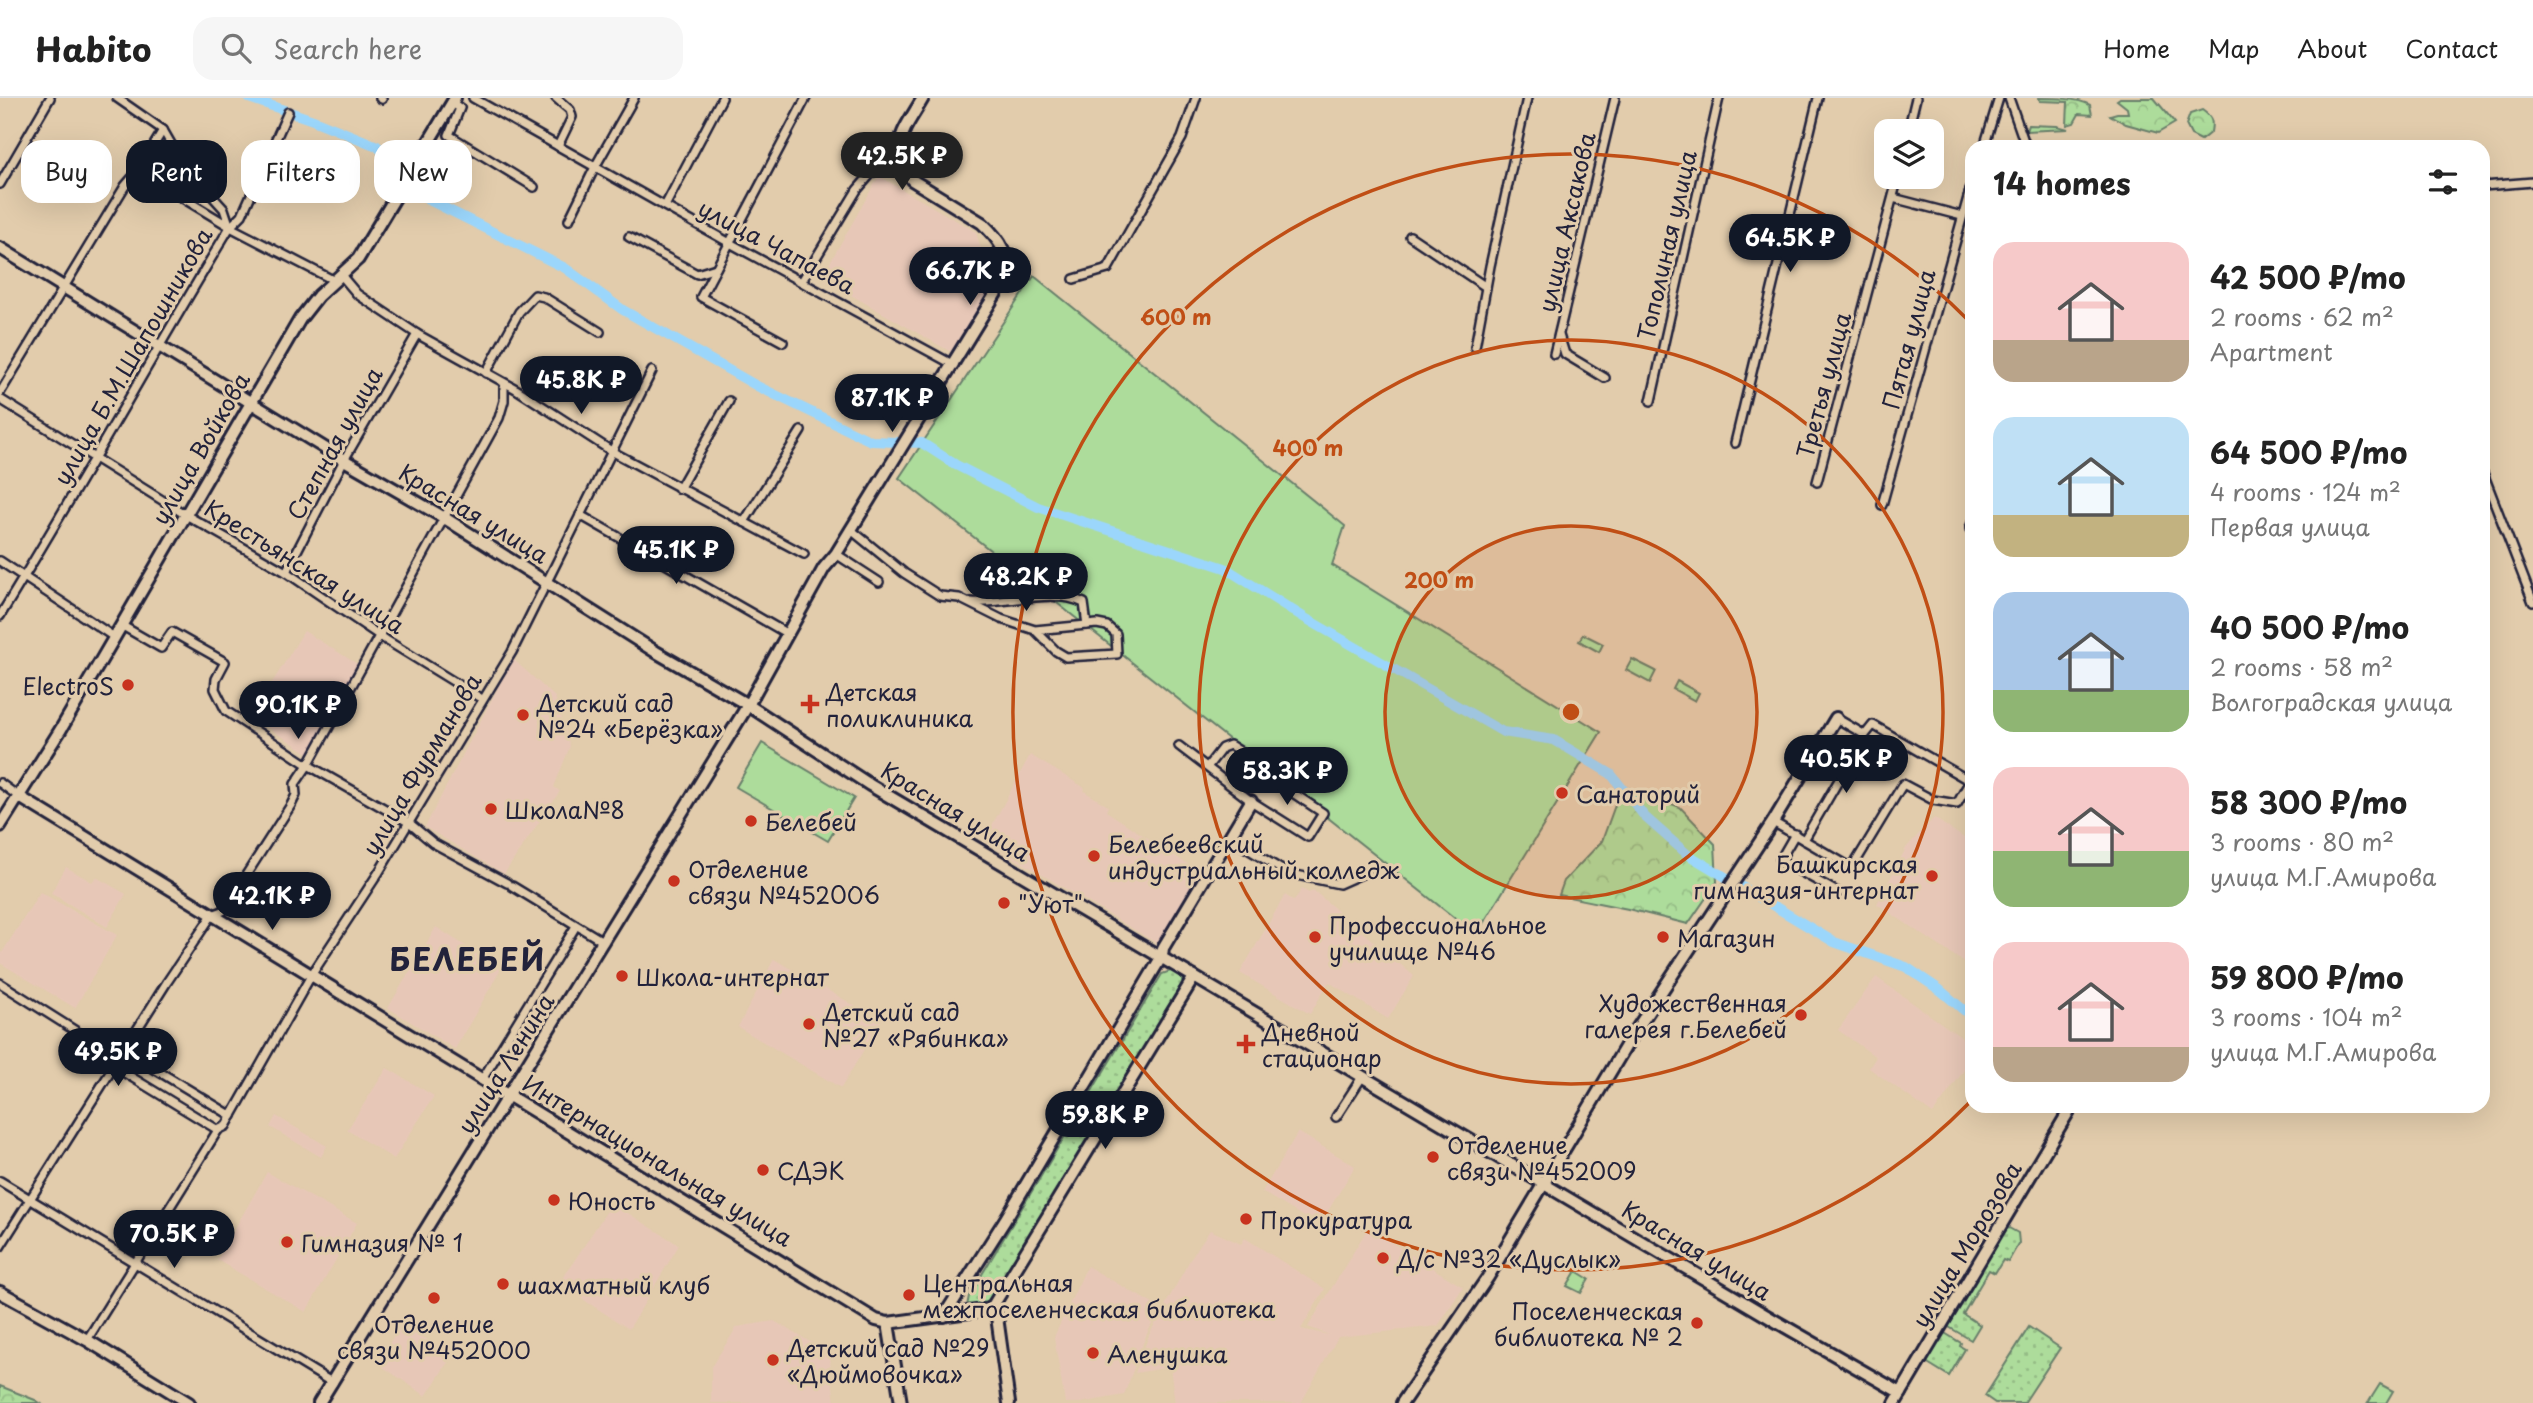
<!DOCTYPE html>
<html lang="en">
<head>
<meta charset="utf-8">
<style>
	:root { --surface:#fff; --page:#f6f6f6; --text:#222; --muted:#767676; --line:#e0e0e0; --accent:#111827 }
	body { margin:0; font-family:"Playpen Sans",sans-serif; background:var(--page); color:var(--text); height:100vh; display:flex; flex-direction:column; font-size:26px; white-space:nowrap }
	* { box-sizing:border-box; margin:0 }
	p { font-size:23px; color:var(--muted) }
	.icon { flex:none; width:38px; height:38px; fill:none; stroke:currentColor; stroke-width:2; stroke-linecap:round; stroke-linejoin:round }
	.map { position:relative; flex:1; overflow:hidden }
	.side { position:absolute; left:1965px; top:42px; width:525px; height:973px; display:flex; flex-direction:column; background:var(--surface); border-radius:21px; box-shadow:0 7px 28px #0002 }
	.side>* { flex:none }
	.top-card { position:absolute; left:21px; top:42px; width:665px; height:63px; display:flex; gap:14px }
	.buttons { position:absolute; left:1874px; top:21px; display:grid; gap:14px }
	.buttons a { display:grid; place-items:center; width:70px; height:70px; border-radius:14px; background:var(--surface); box-shadow:0 7px 28px #0002; font-size:35px }
	.price { position:absolute; translate:-50% -60px; padding:0 16px; border-radius:24px; background:var(--accent); color:#fff; font-size:23px; line-height:46px; filter:drop-shadow(0 2px 4px #0008) }
	.price::after { content:''; position:absolute; left:50%; top:42px; width:21px; height:16px; margin-left:-10px; background:inherit; clip-path:polygon(0 0,100% 0,50% 100%) }
	.price.current { background:#222; color:#fff }
	ul { padding:0; list-style:none }
	li { display:flex; align-items:center; gap:21px; height:175px; padding:0 28px }
	li span { display:grid; place-items:center; flex:none; width:196px; height:140px; border-radius:21px; color:#555 }
	li>.icon { margin-inline-start:auto }
	span .icon { width:84px; height:84px; fill:#fffc; stroke-width:1 }
	li b { font-size:30px }
	h2 { display:flex; justify-content:space-between; align-items:center; height:84px; padding:0 28px; font-size:30px }
	.pill { padding:0 24px; border-radius:21px; background:var(--surface); box-shadow:0 7px 28px #0002; font-size:24px; line-height:63px }
	.pill.current { background:var(--accent); color:#fff }
	header { display:flex; align-items:center; gap:42px; box-sizing:border-box; height:98px; padding:0 35px; background:var(--surface); border-bottom:2px solid var(--line) }
	header strong { font-size:33px }
	nav { display:flex; gap:38px; margin-inline-start:auto; font-size:24px }
	.search { width:490px; height:63px; background:var(--page); display:flex; align-items:center; gap:18px; box-sizing:border-box; padding:0 24px; border-radius:21px; color:var(--muted); font-size:26px }
	.map>svg:first-child { display:block }
	.built { fill:#e7c7b7 }
	.grass { fill:url(#grass-dots); stroke:#687f6b; stroke-width:2 }
	.forest { fill:url(#forest-crowns); stroke:#687f6b; stroke-width:2 }
	.green { fill:#addc9b; stroke:#687f6b; stroke-width:2 }
	.lines { fill:none; stroke-linecap:round; stroke-linejoin:round }
	.river { stroke:#9bd6fb; stroke-width:10 }
	.street-casing { stroke:#22223b; stroke-width:12 }
	.secondary-casing { stroke:#22223b; stroke-width:16 }
	.street { stroke:#e2ccac; stroke-width:7 }
	.secondary { stroke:#e2ccac; stroke-width:10 }
	.ring { fill:none; stroke:#c04e15; stroke-width:3.5 }
	.poi-dot { fill:#c8321e; stroke:#e2ccac; stroke-width:2.5 }
	.labels { text-anchor:middle; dominant-baseline:central; stroke-width:6; stroke-linejoin:round; paint-order:stroke }
	.street-label { font-size:23px; fill:#22223b; stroke:#e2ccac }
	.poi-label { font-size:23px; fill:#22223b; stroke:#e2ccac; text-anchor:start }
	.district-label { font-size:30px; font-weight:bold; letter-spacing:2px; fill:#22223b; stroke:#e2ccac }
	.centre { fill:#c04e15; stroke:#e2ccac; stroke-width:3.5 }
	.ring-label { font-size:21px; text-anchor:middle; font-weight:bold; fill:#c04e15; stroke:#e2ccac; stroke-width:6; stroke-linejoin:round; paint-order:stroke }
</style>
</head>
<body>
<header>
<strong>Habito</strong>
<div class="search"><svg class="icon" aria-label="search" viewBox="0 0 24 24"><circle cx="10" cy="10" r="6"/><path d="M15 15l6 6"/></svg>Search here</div>
<nav><a>Home</a><a>Map</a><a>About</a><a>Contact</a></nav>
</header>
<div class="map">
<svg width="2533" height="1305" viewBox="0 0 2533 1305">
	<defs>
		<pattern id="grass-dots" width="8" height="8" patternUnits="userSpaceOnUse" patternTransform="scale(1.75)"><rect width="8" height="8" fill="#addc9b"/><path d="M2 2h.1M6 6h.1" fill="none" stroke="#95bc86" stroke-width="1.8" stroke-linecap="round"/></pattern>
		<pattern id="forest-crowns" width="20" height="18" patternUnits="userSpaceOnUse" patternTransform="scale(1.75)"><rect width="20" height="18" fill="#addc9b"/><path d="M2 6a3 3 0 1 1 6 0M12 15a3 3 0 1 1 6 0" fill="none" stroke="#95bc86"/></pattern>
	</defs>
	<rect width="100%" height="100%" fill="#e2ccac"/>
	<filter id="ink" filterUnits="userSpaceOnUse"><feTurbulence type="fractalNoise" baseFrequency=".0143" numOctaves="2"/><feDisplacementMap in="SourceGraphic" scale="14" xChannelSelector="R" yChannelSelector="G"/><feConvolveMatrix kernelMatrix="1 2 1 2 8 2 1 2 1" color-interpolation-filters="sRGB"/></filter>
	<g filter="url(#ink)">
		<!-- built -->
		<g class="built">
			<polygon points="879,78 976,134 992,189 951,254 821,180"/>
			<polygon points="304,533 359,567 308,655 251,619"/>
			<polygon points="513,561 555,599 570,648 554,689 560,693 504,776 425,729"/>
			<polygon points="1030,657 1085,690 1084,693 1108,708 1106,713 1201,775 1158,846 984,742"/>
			<polygon points="1934,720 1964,740 1972,740 1972,875 1967,871 1965,865 1877,806 1906,750"/>
			<polygon points="66,769 92,784 96,779 126,796 107,829 51,795"/>
			<polygon points="1302,791 1309,795 1313,792 1414,878 1388,921 1329,884 1310,916 1240,875 1285,797 1294,803"/>
			<polygon points="40,794 117,837 75,910 0,865 0,858"/>
			<polygon points="436,829 501,871 455,951 388,910"/>
			<polygon points="774,861 881,923 841,990 738,929"/>
			<polygon points="1876,879 1972,947 1972,961 1933,1016 1869,970 1876,959 1838,932"/>
			<polygon points="387,970 434,998 394,1061 347,1032"/>
			<polygon points="276,1018 327,1048 321,1059 270,1029"/>
			<polygon points="1298,1034 1355,1068 1319,1128 1262,1094"/>
			<polygon points="267,1074 357,1125 306,1214 217,1162"/>
			<polygon points="612,1105 679,1147 629,1231 559,1186"/>
			<polygon points="1368,1130 1463,1189 1438,1228 1338,1239 1301,1305 1175,1305 1170,1269 1135,1275 1149,1237 1192,1158 1210,1132 1241,1146 1245,1140 1325,1191 1301,1231 1329,1237 1308,1229"/>
			<polygon points="1087,1168 1160,1210 1145,1240 1124,1297 1080,1305 1065,1305 1054,1239"/>
			<polygon points="774,1223 829,1255 835,1305 711,1305 711,1269 737,1229"/>
			<polygon points="402,1225 452,1258 426,1298 377,1265"/>
		</g>
		<!-- grass -->
		<g class="grass">
			<polygon points="1173,872 1182,877 1182,887 987,1209 975,1214 967,1208 969,1198 1162,876"/>
			<polygon points="2009,1130 2018,1135 2019,1145 2008,1164 2003,1162 1995,1175 1989,1172 1963,1216 1980,1227 1971,1242 1947,1228 2004,1132"/>
			<polygon points="2029,1229 2060,1250 2024,1305 1995,1305 1985,1298"/>
			<polygon points="1943,1234 1961,1245 1960,1248 1965,1251 1949,1278 1926,1264"/>
		</g>
		<!-- forest -->
		<g class="forest">
			<path d="M2039,0c16,0 38,0 51,7l2,10 -13,-1 -5,9 -7,2 1,-23 -28,-1z"/>
			<polygon points="2120,0 2154,0 2175,25 2158,35 2126,26 2110,17 2117,15 2128,15 2127,10 2117,2"/>
			<path d="M2202,12c10,7 11,11 9,22l-10,8 -10,-5 -5,-10 4,-11z"/>
			<polygon points="2028,27 2057,28 2068,31 2026,33"/>
			<polygon points="1622,688 1680,709 1715,746 1717,784 1688,826 1628,811 1559,797 1564,783 1602,743"/>
			<polygon points="0,1288 35,1302 40,1305 0,1305"/>
		</g>
		<!-- green -->
		<g class="green">
			<polygon points="1034,178 1345,428 1332,467 1601,634 1476,837 899,380"/>
			<polygon points="1583,536 1603,546 1599,554 1579,543"/>
			<polygon points="1632,561 1656,573 1650,585 1626,572"/>
			<polygon points="1677,583 1699,595 1695,603 1673,591"/>
			<polygon points="762,645 854,700 828,743 736,689"/>
			<polygon points="1576,1173 1589,1181 1581,1195 1567,1188"/>
			<polygon points="2380,1286 2393,1293 2386,1305 2368,1305"/>
		</g>
		<g class="lines">
			<!-- river -->
			<polyline class="river" points="249,0 313,22 377,48 429,102 565,170 623,212 757,288 871,343 922,345 956,367 1038,409 1225,470 1305,520 1503,634 1554,642 1611,676 1645,719 1687,756 1834,844 1906,869 1940,892 1972,919"/>
			<defs>
				<g id="street">
					<polyline points="117,0 163,32 182,65 224,111 230,129 335,183"/>
					<polyline points="380,0 382,1"/>
					<polyline points="473,0 728,144 954,267"/>
					<polyline points="556,0 570,12 572,19 558,48"/>
					<polyline points="2009,0 2026,49"/>
					<polyline points="452,5 460,10 449,37 534,89"/>
					<polyline points="1908,33 1916,0"/>
					<polyline points="1984,49 1999,0"/>
					<polyline points="138,73 229,128"/>
					<polyline points="0,86 50,0"/>
					<polyline points="2483,88 2533,84"/>
					<polyline points="1893,100 1962,118"/>
					<polyline points="665,108 722,0"/>
					<polyline points="569,122 595,69 634,0"/>
					<polyline points="1410,138 1486,189"/>
					<polyline points="629,139 697,176 716,170"/>
					<polyline points="341,177 357,196 417,236 516,291 613,354 744,424 801,333"/>
					<polyline points="1074,181 1108,171 1182,40 1196,0"/>
					<polyline points="802,183 857,92 899,43"/>
					<polyline points="1559,237 1565,256 1605,280"/>
					<polyline points="783,244 701,199 806,0"/>
					<polyline points="1475,249 1490,168 1527,0"/>
					<polyline points="1554,256 1615,0"/>
					<polyline points="486,275 519,214 535,197 544,199 600,234"/>
					<polyline points="0,295 125,88 138,73 163,32"/>
					<polyline points="0,301 186,417 286,474 386,542 482,601"/>
					<polyline points="1651,303 1719,0"/>
					<polyline points="1735,345 1818,0"/>
					<polyline points="2483,375 2533,504"/>
					<polyline points="1817,384 1898,79"/>
					<polyline points="679,391 729,303"/>
					<polyline points="1882,407 1972,85"/>
					<polyline points="580,417 786,535"/>
					<polyline points="744,424 804,456"/>
					<polyline points="850,431 904,475 940,498 959,500 1001,521 1035,532 1056,553 1066,559 1117,556 1116,536 1107,528 1097,526 1035,532"/>
					<polyline points="1970,431 1972,425"/>
					<polyline points="836,456 879,484"/>
					<polyline points="0,463 114,539"/>
					<polyline points="286,474 344,362 417,236"/>
					<path d="M971,504c37,3 80,-15 113,1l3,22"/>
					<path d="M0,518c79,-128 152,-260 230,-389l12,-12 46,-103"/>
					<polyline points="121,527 161,550 172,534 225,564 216,581 215,591 226,613 308,667 408,724 433,745 507,785"/>
					<polyline points="1836,620 1865,637 1873,627 1970,683 1972,680"/>
					<polyline points="1179,648 1251,703 1308,739 1323,715 1281,687 1284,681 1230,647 1222,650 1208,668"/>
					<polyline points="0,685 18,698"/>
					<polyline points="1773,724 1852,770 1903,686 1933,702 1957,706 1970,683"/>
					<polyline points="1795,736 1780,762 1839,795"/>
					<polyline points="1228,739 1287,775 1339,786 1366,774"/>
					<polyline points="1804,742 1865,637"/>
					<polyline points="512,788 604,844"/>
					<polyline points="0,885 120,961"/>
					<polyline points="125,953 232,1018"/>
					<polyline points="115,969 218,1032"/>
					<polyline points="483,980 576,828"/>
					<polyline points="1336,1019 1362,979"/>
					<polyline points="0,1083 333,1285"/>
					<polyline points="0,1149 167,884 212,817 223,813 291,707 296,697 295,686 308,667 499,320 504,303 504,286"/>
					<polyline points="87,1242 218,1032 226,1028 312,876 379,774 512,554 652,273"/>
				</g>
				<g id="secondary">
					<polyline points="0,150 344,362 443,419 656,554 748,607 870,687 1777,1224 1901,1295"/>
					<polyline points="18,698 876,1222 888,1225 991,1211"/>
					<polyline points="0,728 61,631 300,221 318,198 358,161 455,0"/>
					<polyline points="0,1194 87,1242 189,1305"/>
					<polyline points="991,1211 1194,879"/>
					<polyline points="991,1211 997,1219 1009,1305"/>
					<polyline points="944,1218 1005,1122 1162,858 1163,850 1251,703"/>
					<polyline points="888,1225 901,1305"/>
					<path d="M319,1305l429,-698 76,-137 12,-14 168,-274c7,-25 -4,-40 -22,-57l-70,-43c-25,-36 -7,-50 11,-82"/>
					<polyline points="1402,1305 1488,1179 1627,946 1773,724 1836,620"/>
					<polyline points="1895,1305 2072,1008"/>
				</g>
			</defs>
			<!-- street casing -->
			<use href="#street" class="street-casing"/>
			<!-- secondary casing -->
			<use href="#secondary" class="secondary-casing"/>
			<!-- street -->
			<use href="#street" class="street"/>
			<!-- secondary -->
			<use href="#secondary" class="secondary"/>
		</g>
	</g>
	<!-- distance rings -->
	<circle cx="1571" cy="614" r="186" fill="#c04e15" fill-opacity=".12"/>
	<g class="ring">
		<circle cx="1571" cy="614" r="186"/>
		<circle cx="1571" cy="614" r="372"/>
		<path d="M1969 1005A558 558 0 1 1 1969 223"/>
	</g>
	<!-- markers -->
	<g class="poi-dot">
		<circle cx="128" cy="587" r="7"/>
		<path d="M806.5 595.5h7v7h7v7h-7v7h-7v-7h-7v-7h7z"/>
		<circle cx="523" cy="617" r="7"/>
		<circle cx="1562" cy="695" r="7"/>
		<circle cx="491" cy="711" r="7"/>
		<circle cx="751" cy="723" r="7"/>
		<circle cx="1094" cy="758" r="7"/>
		<circle cx="1932" cy="778" r="7"/>
		<circle cx="674" cy="783" r="7"/>
		<circle cx="1004" cy="805" r="7"/>
		<circle cx="1315" cy="839" r="7"/>
		<circle cx="1663" cy="839" r="7"/>
		<circle cx="622" cy="878" r="7"/>
		<circle cx="1801" cy="917" r="7"/>
		<circle cx="809" cy="926" r="7"/>
		<path d="M1242.5 935.5h7v7h7v7h-7v7h-7v-7h-7v-7h7z"/>
		<circle cx="1433" cy="1059" r="7"/>
		<circle cx="763" cy="1072" r="7"/>
		<circle cx="554" cy="1102" r="7"/>
		<circle cx="1246" cy="1121" r="7"/>
		<circle cx="287" cy="1144" r="7"/>
		<circle cx="1383" cy="1160" r="7"/>
		<circle cx="503" cy="1186" r="7"/>
		<circle cx="909" cy="1197" r="7"/>
		<circle cx="434" cy="1200" r="7"/>
		<circle cx="1697" cy="1225" r="7"/>
		<circle cx="1093" cy="1255" r="7"/>
		<circle cx="773" cy="1262" r="7"/>
	</g>
	<g class="labels">
		<!-- street labels -->
		<g class="street-label">
			<text transform="translate(1566 124) rotate(-77)">улица Аксакова</text>
			<text transform="translate(1666 147) rotate(-77)">Тополиная улица</text>
			<text transform="translate(777 148) rotate(28)">улица Чапаева</text>
			<text transform="translate(1908 241) rotate(-75)">Пятая улица</text>
			<text transform="translate(132 258) rotate(-60)">улица Б.М.Шапошникова</text>
			<text transform="translate(1823 287) rotate(-75)">Третья улица</text>
			<text transform="translate(334 345) rotate(-61)">Степная улица</text>
			<text transform="translate(200 350) rotate(-60)">улица Войкова</text>
			<text transform="translate(474 415) rotate(31)">Красная улица</text>
			<text transform="translate(305 468) rotate(32)">Крестьянская улица</text>
			<text transform="translate(421 666) rotate(-59)">улица Фурманова</text>
			<text transform="translate(956 713) rotate(31)">Красная улица</text>
			<text transform="translate(505 965) rotate(-58)">улица Ленина</text>
			<text transform="translate(658 1062) rotate(31)">Интернациональная улица</text>
			<text transform="translate(1966 1146) rotate(-59)">улица Морозова</text>
			<text transform="translate(1697 1152) rotate(31)">Красная улица</text>
		</g>
		<!-- poi labels -->
		<g class="poi-label">
			<text x="114" y="587" text-anchor="end">ElectroS</text>
			<text x="826" y="593">Детская<tspan x="826" dy="26">поликлиника</tspan></text>
			<text x="537" y="604">Детский сад<tspan x="537" dy="26">№24 «Берёзка»</tspan></text>
			<text x="1576" y="695">Санаторий</text>
			<text x="505" y="711">Школа№8</text>
			<text x="765" y="723">Белебей</text>
			<text x="1108" y="745">Белебеевский<tspan x="1108" dy="26">индустриальный колледж</tspan></text>
			<text x="1918" y="765" text-anchor="end">Башкирская<tspan x="1918" dy="26">гимназия-интернат</tspan></text>
			<text x="688" y="770">Отделение<tspan x="688" dy="26">связи №452006</tspan></text>
			<text x="1018" y="805">"Уют"</text>
			<text x="1329" y="826">Профессиональное<tspan x="1329" dy="26">училище №46</tspan></text>
			<text x="1677" y="839">Магазин</text>
			<text x="636" y="878">Школа-интернат</text>
			<text x="1787" y="904" text-anchor="end">Художественная<tspan x="1787" dy="26">галерея г.Белебей</tspan></text>
			<text x="823" y="913">Детский сад<tspan x="823" dy="26">№27 «Рябинка»</tspan></text>
			<text x="1262" y="933">Дневной<tspan x="1262" dy="26">стационар</tspan></text>
			<text x="1447" y="1046">Отделение<tspan x="1447" dy="26">связи №452009</tspan></text>
			<text x="777" y="1072">СДЭК</text>
			<text x="568" y="1102">Юность</text>
			<text x="1260" y="1121">Прокуратура</text>
			<text x="301" y="1144">Гимназия № 1</text>
			<text x="1397" y="1160">Д/с №32 «Дуслык»</text>
			<text x="923" y="1184">Центральная<tspan x="923" dy="26">межпоселенческая библиотека</tspan></text>
			<text x="517" y="1186">шахматный клуб</text>
			<text x="1683" y="1212" text-anchor="end">Поселенческая<tspan x="1683" dy="26">библиотека № 2</tspan></text>
			<text x="434" y="1225" text-anchor="middle">Отделение<tspan x="434" dy="26">связи №452000</tspan></text>
			<text x="787" y="1249">Детский сад №29<tspan x="787" dy="26">«Дюймовочка»</tspan></text>
			<text x="1107" y="1255">Аленушка</text>
		</g>
		<!-- district labels -->
		<g class="district-label">
			<text x="468" y="860">БЕЛЕБЕЙ</text>
		</g>
	</g>
	<circle cx="1571" cy="614" r="10" class="centre"/>
	<g class="ring-label">
		<text x="1176" y="227">600 m</text>
		<text x="1308" y="358">400 m</text>
		<text x="1439" y="490">200 m</text>
	</g>
</svg>
<div class="buttons">
<a><svg class="icon" aria-label="layers" viewBox="0 0 24 24"><path d="M12 4l9 5-9 5-9-5zM3 14l9 5 9-5"/></svg></a>
</div>
<b class="price current" style="left:902px;top:94px">42.5K ₽</b>
<b class="price" style="left:1790px;top:176px">64.5K ₽</b>
<b class="price" style="left:970px;top:209px">66.7K ₽</b>
<b class="price" style="left:581px;top:318px">45.8K ₽</b>
<b class="price" style="left:892px;top:336px">87.1K ₽</b>
<b class="price" style="left:676px;top:488px">45.1K ₽</b>
<b class="price" style="left:1026px;top:515px">48.2K ₽</b>
<b class="price" style="left:298px;top:643px">90.1K ₽</b>
<b class="price" style="left:1846px;top:697px">40.5K ₽</b>
<b class="price" style="left:1287px;top:709px">58.3K ₽</b>
<b class="price" style="left:272px;top:834px">42.1K ₽</b>
<b class="price" style="left:118px;top:990px">49.5K ₽</b>
<b class="price" style="left:1105px;top:1053px">59.8K ₽</b>
<b class="price" style="left:174px;top:1172px">70.5K ₽</b>
<div class="top-card">
<a class="pill">Buy</a>
<a class="pill current">Rent</a>
<a class="pill">Filters</a>
<a class="pill">New</a>
</div>
<section class="side">
<h2>14 homes<svg class="icon" aria-label="filters" viewBox="0 0 24 24"><path d="M4 7h16M4 17h16"/><circle cx="9" cy="7" r="2"/><circle cx="15" cy="17" r="2"/></svg></h2>
<ul>
<li><span style="background:linear-gradient(#f6c9c9 70%,#b9a48a 0)"><svg class="icon" aria-label="home" viewBox="0 0 24 24"><path d="M3 11l9-7 9 7M6 9v11h12V9"/></svg></span><div><b>42 500 ₽/mo</b><p>2 rooms · 62 m²</p><p>Apartment</p></div></li>
<li><span style="background:linear-gradient(#bfe0f5 70%,#c2b280 0)"><svg class="icon" aria-label="home" viewBox="0 0 24 24"><path d="M3 11l9-7 9 7M6 9v11h12V9"/></svg></span><div><b>64 500 ₽/mo</b><p>4 rooms · 124 m²</p><p>Первая улица</p></div></li>
<li><span style="background:linear-gradient(#a9c7e8 70%,#8fb573 0)"><svg class="icon" aria-label="home" viewBox="0 0 24 24"><path d="M3 11l9-7 9 7M6 9v11h12V9"/></svg></span><div><b>40 500 ₽/mo</b><p>2 rooms · 58 m²</p><p>Волгоградская улица</p></div></li>
<li><span style="background:linear-gradient(#f6c9c9 60%,#8fb573 0)"><svg class="icon" aria-label="home" viewBox="0 0 24 24"><path d="M3 11l9-7 9 7M6 9v11h12V9"/></svg></span><div><b>58 300 ₽/mo</b><p>3 rooms · 80 m²</p><p>улица М.Г.Амирова</p></div></li>
<li><span style="background:linear-gradient(#f6c9c9 75%,#b9a48a 0)"><svg class="icon" aria-label="home" viewBox="0 0 24 24"><path d="M3 11l9-7 9 7M6 9v11h12V9"/></svg></span><div><b>59 800 ₽/mo</b><p>3 rooms · 104 m²</p><p>улица М.Г.Амирова</p></div></li>
</ul>
</section>
</div>
</body>
</html>
